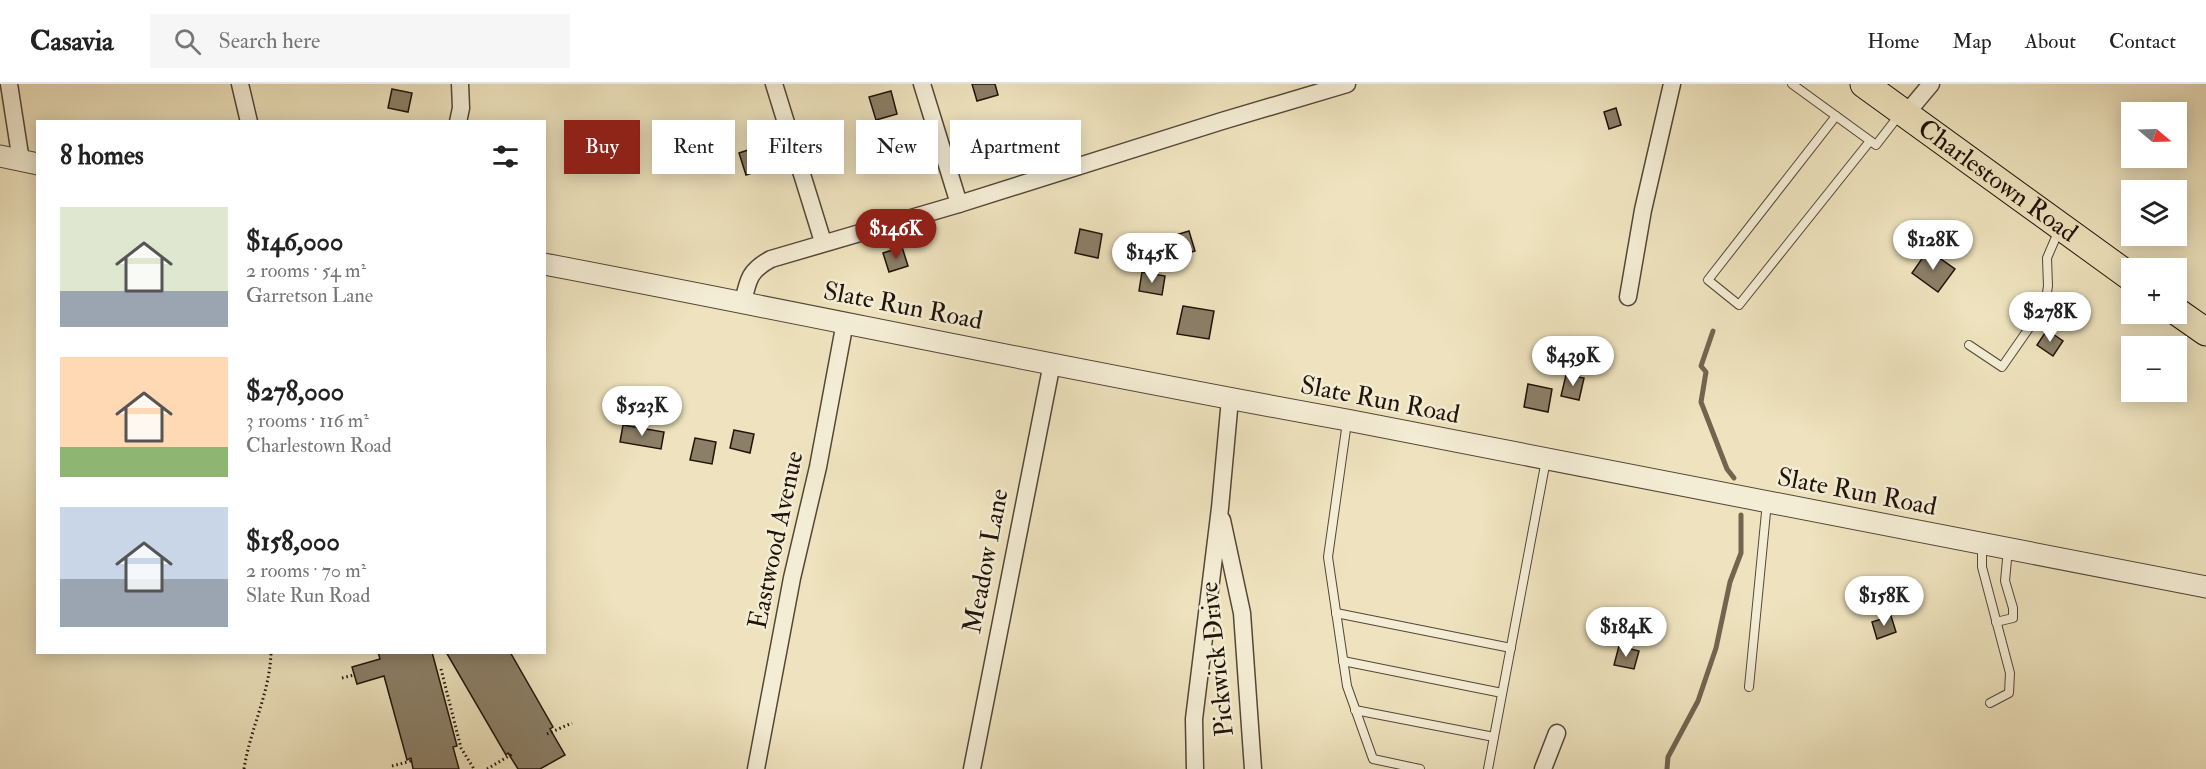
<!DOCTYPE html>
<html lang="en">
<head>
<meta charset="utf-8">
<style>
	:root { --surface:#fff; --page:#f6f6f6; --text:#222; --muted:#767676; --line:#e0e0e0; --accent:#8f2418 }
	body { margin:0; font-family:"IM FELL Double Pica",serif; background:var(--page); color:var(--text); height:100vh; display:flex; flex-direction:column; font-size:22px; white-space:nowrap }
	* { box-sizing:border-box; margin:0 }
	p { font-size:20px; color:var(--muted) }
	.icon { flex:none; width:33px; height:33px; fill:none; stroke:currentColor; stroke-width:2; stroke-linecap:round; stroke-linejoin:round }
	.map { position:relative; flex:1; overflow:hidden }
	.side { position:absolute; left:36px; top:36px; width:510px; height:534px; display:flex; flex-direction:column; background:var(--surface); border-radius:0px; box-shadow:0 3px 15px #0003 }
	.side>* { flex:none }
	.hud { position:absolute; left:564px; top:36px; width:570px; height:54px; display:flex; gap:12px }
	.needle { width:39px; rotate:109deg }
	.tools { position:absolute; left:2121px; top:18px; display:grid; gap:12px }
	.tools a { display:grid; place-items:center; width:66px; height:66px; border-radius:0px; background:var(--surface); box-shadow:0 3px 15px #0003; font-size:30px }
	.price { position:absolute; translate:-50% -51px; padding:0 14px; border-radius:21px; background:#fff; color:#222; font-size:20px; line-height:39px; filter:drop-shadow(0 2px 3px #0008) }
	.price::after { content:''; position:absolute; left:50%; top:36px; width:18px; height:14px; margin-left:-9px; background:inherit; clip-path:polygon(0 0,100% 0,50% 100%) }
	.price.active { background:var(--accent); color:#fff }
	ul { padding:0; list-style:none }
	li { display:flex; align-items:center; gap:18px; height:150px; padding:0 24px }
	li span { display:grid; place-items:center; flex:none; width:168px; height:120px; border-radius:0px; color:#555 }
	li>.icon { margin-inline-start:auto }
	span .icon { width:72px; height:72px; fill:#fffc; stroke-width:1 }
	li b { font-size:26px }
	h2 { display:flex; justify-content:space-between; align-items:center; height:72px; padding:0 24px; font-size:26px }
	.chip { padding:0 21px; border-radius:0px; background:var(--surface); box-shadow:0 3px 15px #0003; font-size:21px; line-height:54px }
	.chip.active { background:var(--accent); color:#fff }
	header { display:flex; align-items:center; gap:36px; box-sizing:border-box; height:84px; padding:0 30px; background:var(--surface); border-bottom:2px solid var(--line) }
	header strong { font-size:28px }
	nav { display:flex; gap:33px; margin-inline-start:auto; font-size:21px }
	.search { width:420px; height:54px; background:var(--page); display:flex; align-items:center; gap:15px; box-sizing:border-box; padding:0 21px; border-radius:0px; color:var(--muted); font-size:22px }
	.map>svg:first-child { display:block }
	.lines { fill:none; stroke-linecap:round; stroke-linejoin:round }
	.stream { stroke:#726550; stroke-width:5 }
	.building { fill:#8b7f67; stroke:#201309; stroke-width:1.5 }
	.service-casing { stroke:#544736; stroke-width:10 }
	.minor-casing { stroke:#544736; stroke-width:19 }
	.tertiary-casing { stroke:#544736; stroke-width:23 }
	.primary-casing { stroke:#201309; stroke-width:29 }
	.path { stroke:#201309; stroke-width:3; stroke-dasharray:1.5 3; stroke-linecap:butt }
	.service { stroke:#f4edd5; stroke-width:8 }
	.minor { stroke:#f4edd5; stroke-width:16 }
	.tertiary { stroke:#f4edd5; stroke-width:21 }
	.primary { stroke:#eee3be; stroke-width:27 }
	.labels { text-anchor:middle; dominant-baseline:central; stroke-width:5; stroke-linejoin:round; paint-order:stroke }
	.street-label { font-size:26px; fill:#201309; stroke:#f4edd5 }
</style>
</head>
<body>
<header>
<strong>Casavia</strong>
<div class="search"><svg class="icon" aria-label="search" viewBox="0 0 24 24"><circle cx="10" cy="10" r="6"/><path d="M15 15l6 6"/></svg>Search here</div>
<nav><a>Home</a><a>Map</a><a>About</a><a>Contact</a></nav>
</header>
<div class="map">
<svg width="2206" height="685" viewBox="0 0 2206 685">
	<rect width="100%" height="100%" fill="#eee3be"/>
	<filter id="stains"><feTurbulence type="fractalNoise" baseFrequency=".00333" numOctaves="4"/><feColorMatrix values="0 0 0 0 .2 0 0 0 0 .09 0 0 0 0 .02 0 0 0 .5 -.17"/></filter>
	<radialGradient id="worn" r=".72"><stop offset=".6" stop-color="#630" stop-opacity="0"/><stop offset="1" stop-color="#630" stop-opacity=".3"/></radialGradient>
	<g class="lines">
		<!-- stream -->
		<g class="stream">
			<polyline points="1713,247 1701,282 1706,288 1701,318 1727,385 1734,394"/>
			<polyline points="1667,685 1668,673 1698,617 1716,564 1730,498 1741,469 1741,431"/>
		</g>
	</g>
	<!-- building -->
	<g class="building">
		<polygon points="972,0 995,0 998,11 977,17"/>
		<polygon points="392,5 412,9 408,28 388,24"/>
		<polygon points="891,7 897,30 876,36 869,13"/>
		<polygon points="1616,24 1621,41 1609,45 1604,28"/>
		<polygon points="757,63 764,85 746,91 739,69"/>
		<polygon points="1080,145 1102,150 1098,174 1075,169"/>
		<polygon points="1189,147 1195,167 1172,174 1166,154"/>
		<polygon points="902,163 908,182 889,188 883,169"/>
		<polygon points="1928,166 1955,185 1938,208 1912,189"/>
		<polygon points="1142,188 1165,192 1162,211 1139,207"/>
		<polygon points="1183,222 1214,227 1209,255 1177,250"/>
		<polygon points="2047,246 2063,257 2053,272 2037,261"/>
		<polygon points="1566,291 1584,294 1579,316 1561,312"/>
		<polygon points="1528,300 1552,305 1548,328 1524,323"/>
		<polygon points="623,341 664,348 661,365 620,358"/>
		<polygon points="734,346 754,350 750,369 730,364"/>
		<polygon points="695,354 716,358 712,380 690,376"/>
		<polygon points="1891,532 1896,548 1877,555 1872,538"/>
		<polygon points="1619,562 1639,567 1634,585 1614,581"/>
		<polygon points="378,568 432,568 457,662 453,663 459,685 413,685 411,674 407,676 384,592 357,600 352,583 380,575"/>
		<polygon points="446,568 510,568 553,643 550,645 565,671 540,685 518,685 508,669 506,671"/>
	</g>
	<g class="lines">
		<defs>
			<g id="service">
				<polyline points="1792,0 1876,61 1900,30"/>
				<polyline points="1836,32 1708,196 1739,221 1870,57"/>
				<polyline points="1969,261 2002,283 2045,221 2048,202 2047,174 2059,146"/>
				<polyline points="1347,338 1328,473 1347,602 1373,675 1420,685"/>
				<polyline points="1982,460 1982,483 2010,589 2009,609 1990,619"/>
				<polyline points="1336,529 1511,564"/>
				<polyline points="1996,538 2013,534 2013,524 2005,497 2008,465"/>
				<polyline points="1343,577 1502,609"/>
				<polyline points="1749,603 1767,418"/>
				<polyline points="1355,626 1494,653"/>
				<polyline points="1488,685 1546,376"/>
			</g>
			<g id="minor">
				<polyline points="9,0 21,77"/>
				<polyline points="240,0 249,38"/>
				<polyline points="774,0 823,158"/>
				<polyline points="922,0 959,120"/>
				<polyline points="1905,31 1931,0"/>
				<polyline points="458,38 461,24 460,0"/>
				<polyline points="1628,213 1643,126 1672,0"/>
				<path d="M743,218c5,-23 7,-32 28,-43l188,-55 263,-83 125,-37"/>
				<polyline points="1222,436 1242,529 1253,685"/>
				<polyline points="756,685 792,494 818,383 845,238"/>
				<polyline points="972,685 1052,279"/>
				<polyline points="1195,685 1194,635 1220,424 1230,315"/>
				<polyline points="1543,685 1557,649"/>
			</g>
			<g id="tertiary">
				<polyline points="0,72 38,80"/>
				<path d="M544,180c268,51 535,108 803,156l859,167"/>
			</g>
			<g id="primary">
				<path id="s1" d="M1864,0l268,194"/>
				<polyline points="2176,227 2206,248"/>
			</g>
		</defs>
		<!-- service casing -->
		<use href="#service" class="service-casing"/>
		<!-- minor casing -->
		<use href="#minor" class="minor-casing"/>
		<!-- tertiary casing -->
		<use href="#tertiary" class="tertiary-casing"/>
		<!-- primary casing -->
		<use href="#primary" class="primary-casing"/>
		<!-- path -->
		<g class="path">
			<polyline points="544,541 545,541"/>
			<polyline points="441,585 461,664 474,685"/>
			<polyline points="342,594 354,591"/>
			<polyline points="547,650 572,639"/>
			<polyline points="392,682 411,677"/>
			<path d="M244,685c6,-40 26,-76 27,-117"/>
			<polyline points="487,685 514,669"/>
		</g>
		<!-- service -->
		<use href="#service" class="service"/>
		<!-- minor -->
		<use href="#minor" class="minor"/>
		<!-- tertiary -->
		<use href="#tertiary" class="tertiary"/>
		<!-- primary -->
		<use href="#primary" class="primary"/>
	</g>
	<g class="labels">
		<!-- street labels -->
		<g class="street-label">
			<text stroke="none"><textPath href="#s1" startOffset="165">Charlestown Road</textPath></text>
			<text transform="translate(903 222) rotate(11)">Slate Run Road</text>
			<text transform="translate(1380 316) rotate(11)">Slate Run Road</text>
			<text transform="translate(1857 408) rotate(11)">Slate Run Road</text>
			<text transform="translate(776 456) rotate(-78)">Eastwood Avenue</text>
			<text transform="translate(986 477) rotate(-79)">Meadow Lane</text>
			<text transform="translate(1217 575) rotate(-96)">Pickwick Drive</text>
		</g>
	</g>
	<rect width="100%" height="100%" filter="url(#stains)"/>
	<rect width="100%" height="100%" fill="url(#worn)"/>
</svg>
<div class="tools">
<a><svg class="needle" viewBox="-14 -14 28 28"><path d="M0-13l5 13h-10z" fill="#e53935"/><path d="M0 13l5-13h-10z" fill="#767676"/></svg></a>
<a><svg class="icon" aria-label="layers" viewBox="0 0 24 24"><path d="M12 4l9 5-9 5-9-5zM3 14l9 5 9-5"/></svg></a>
<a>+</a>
<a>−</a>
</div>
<b class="price active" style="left:896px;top:176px">$146K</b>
<b class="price" style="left:1933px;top:187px">$128K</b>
<b class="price" style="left:1152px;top:200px">$145K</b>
<b class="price" style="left:2050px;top:259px">$278K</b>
<b class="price" style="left:1573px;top:303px">$439K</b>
<b class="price" style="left:642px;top:353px">$523K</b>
<b class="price" style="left:1884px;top:543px">$158K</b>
<b class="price" style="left:1626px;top:574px">$184K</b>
<div class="hud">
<a class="chip active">Buy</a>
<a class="chip">Rent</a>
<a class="chip">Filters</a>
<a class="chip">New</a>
<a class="chip">Apartment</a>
</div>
<section class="side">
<h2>8 homes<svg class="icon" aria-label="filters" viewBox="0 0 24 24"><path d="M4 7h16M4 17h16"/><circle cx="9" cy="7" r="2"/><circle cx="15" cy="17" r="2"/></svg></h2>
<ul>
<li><span style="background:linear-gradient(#dfe7d0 70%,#9aa5b1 0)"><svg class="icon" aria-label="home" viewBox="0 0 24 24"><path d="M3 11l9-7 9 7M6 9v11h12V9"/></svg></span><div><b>$146,000</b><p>2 rooms · 54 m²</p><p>Garretson Lane</p></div></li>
<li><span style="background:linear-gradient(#ffd9b3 75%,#8fb573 0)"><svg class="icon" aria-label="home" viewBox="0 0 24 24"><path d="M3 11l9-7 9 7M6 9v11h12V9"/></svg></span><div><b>$278,000</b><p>3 rooms · 116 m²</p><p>Charlestown Road</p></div></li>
<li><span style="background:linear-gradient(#c9d6e8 60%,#9aa5b1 0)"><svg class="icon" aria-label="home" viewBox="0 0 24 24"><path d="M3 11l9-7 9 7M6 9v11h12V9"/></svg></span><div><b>$158,000</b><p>2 rooms · 70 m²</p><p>Slate Run Road</p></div></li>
</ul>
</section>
</div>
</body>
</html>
